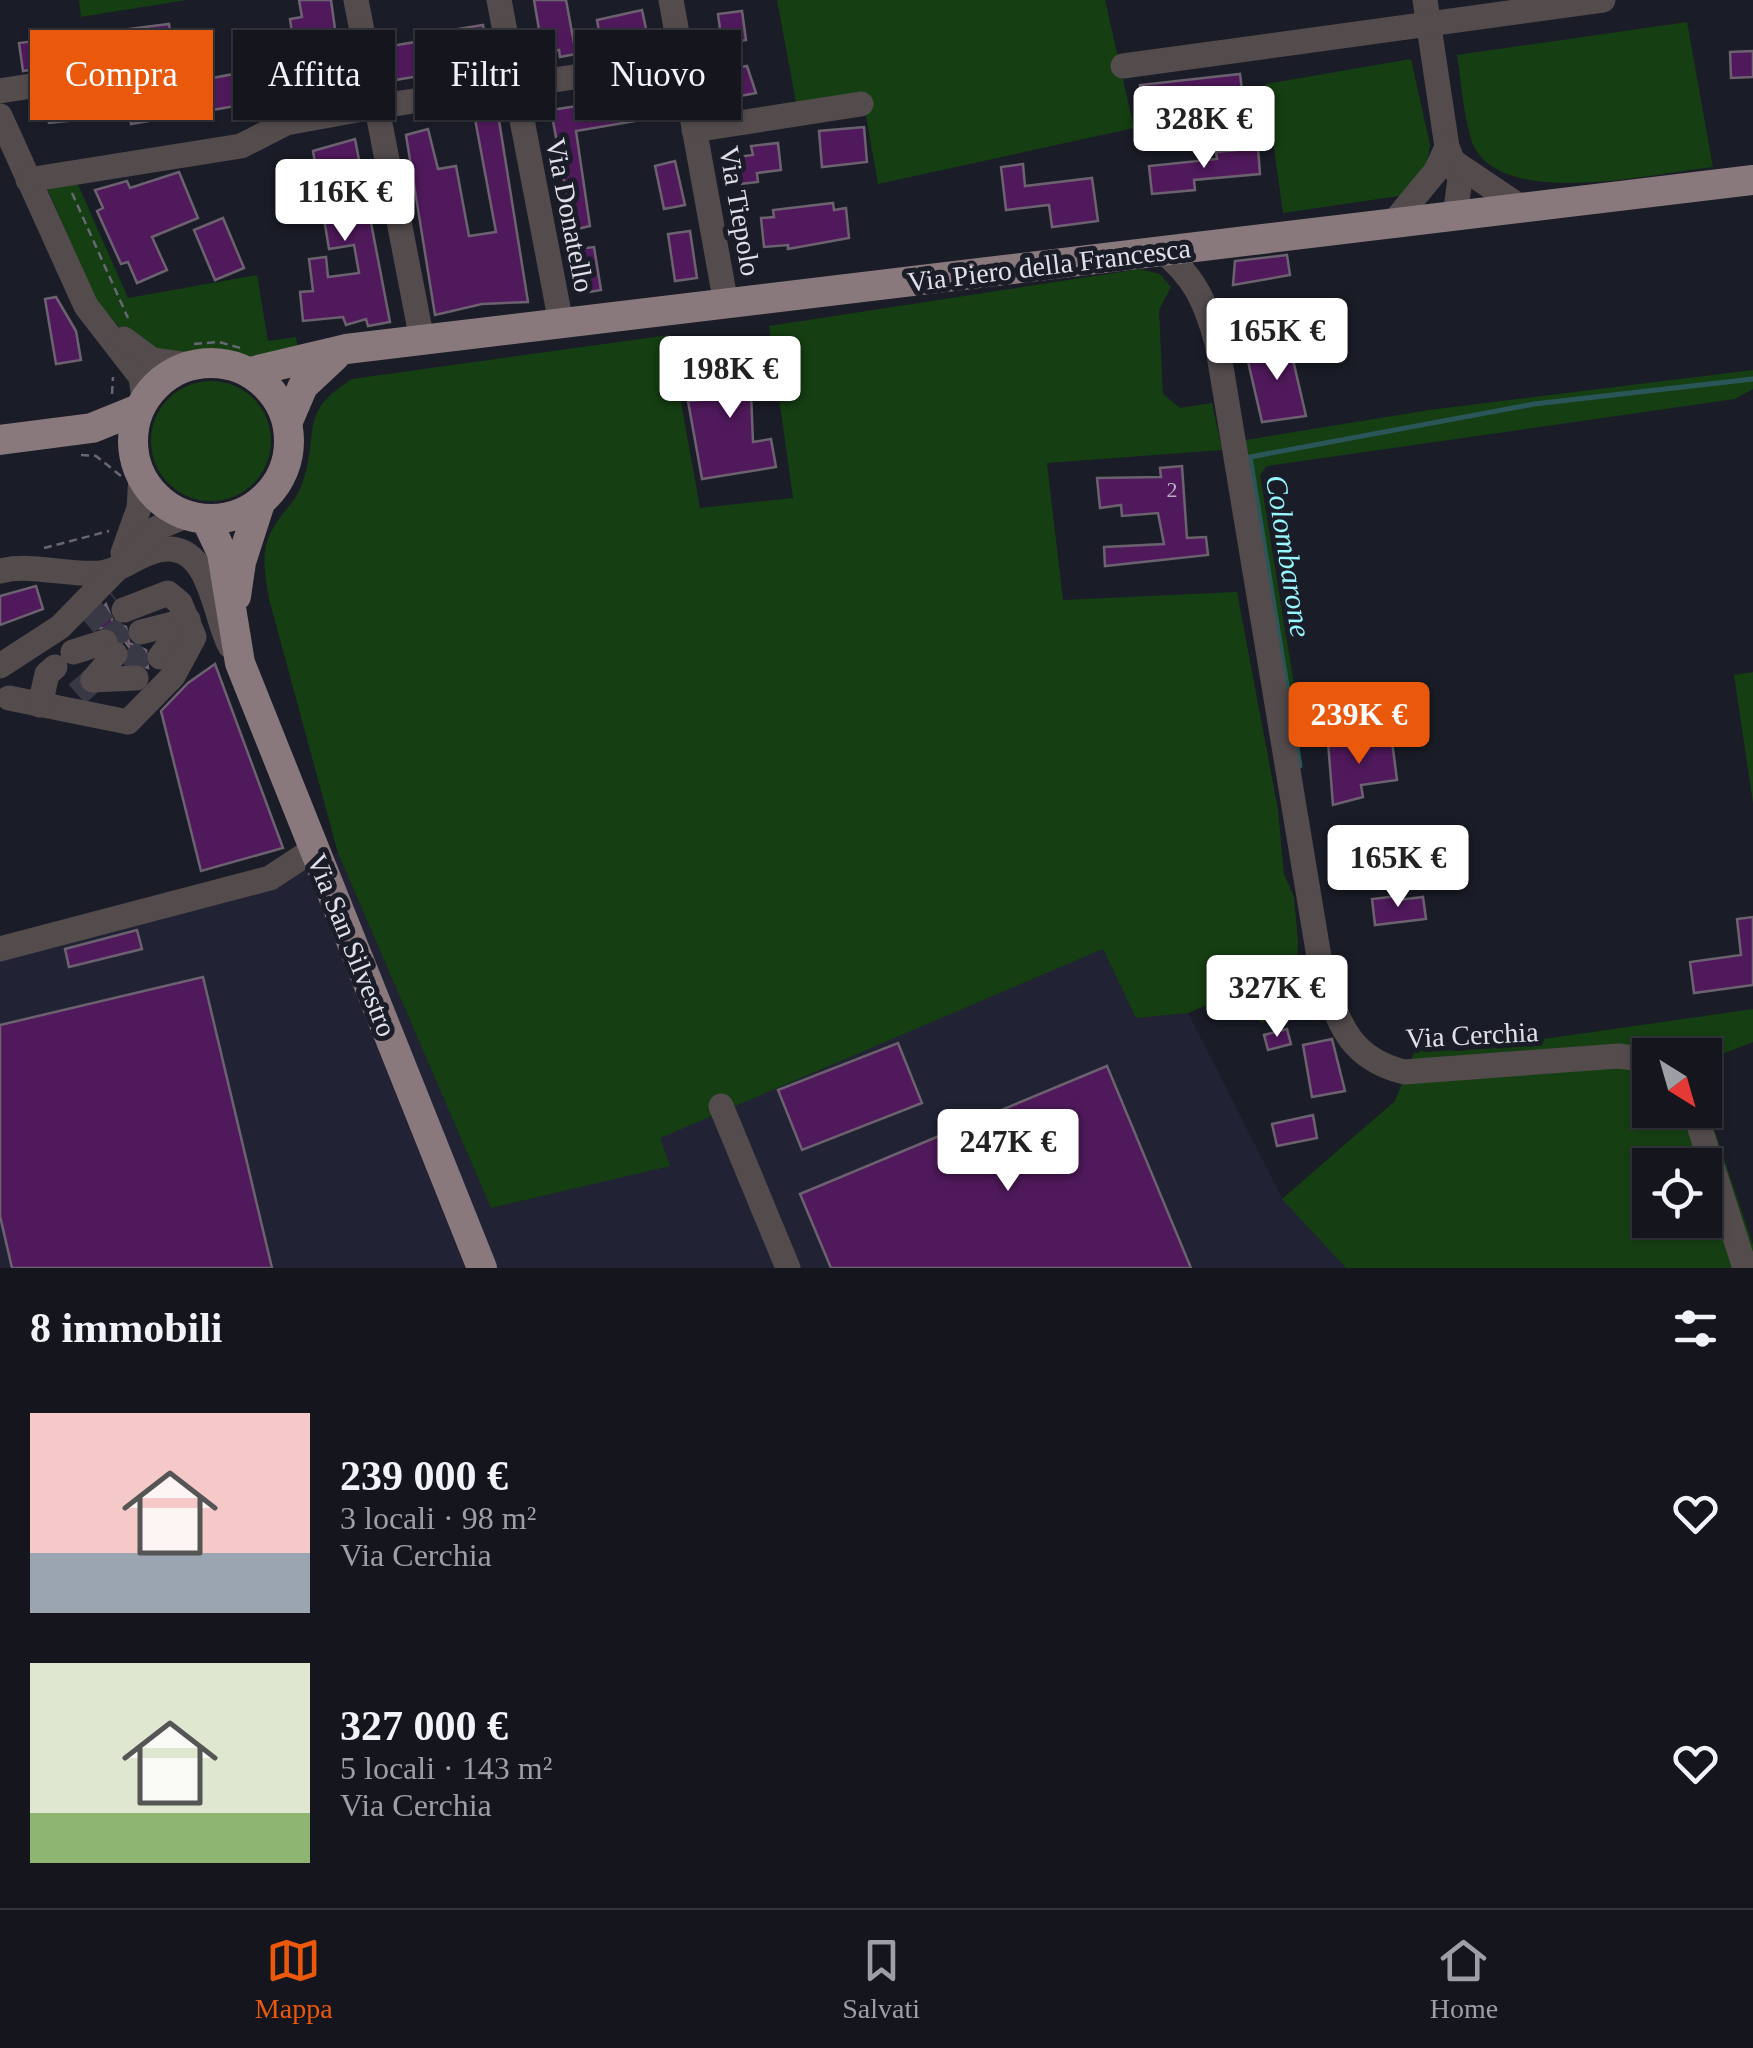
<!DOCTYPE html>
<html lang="it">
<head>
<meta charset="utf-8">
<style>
	:root { --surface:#14151d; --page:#21222a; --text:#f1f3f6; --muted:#9d9fa4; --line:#33343b; --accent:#ea580c }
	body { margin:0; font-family:Georgia,serif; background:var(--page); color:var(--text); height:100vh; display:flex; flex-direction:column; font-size:38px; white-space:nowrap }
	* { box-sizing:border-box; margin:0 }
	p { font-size:32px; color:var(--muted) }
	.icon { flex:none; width:55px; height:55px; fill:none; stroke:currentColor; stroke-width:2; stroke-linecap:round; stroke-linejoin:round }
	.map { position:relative; height:1268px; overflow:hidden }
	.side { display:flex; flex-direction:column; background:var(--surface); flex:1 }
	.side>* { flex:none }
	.top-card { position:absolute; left:30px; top:30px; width:1000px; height:90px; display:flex; gap:20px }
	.needle { width:65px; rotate:143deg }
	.fabs { position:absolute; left:1632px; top:1038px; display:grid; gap:20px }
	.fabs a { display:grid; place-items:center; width:90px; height:90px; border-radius:0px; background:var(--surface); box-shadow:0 2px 8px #0004,0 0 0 2px var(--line); font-size:50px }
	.price { position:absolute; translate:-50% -85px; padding:0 22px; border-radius:10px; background:#fff; color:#222; font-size:32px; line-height:65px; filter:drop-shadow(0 2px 5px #0008) }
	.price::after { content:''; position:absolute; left:50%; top:60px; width:30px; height:22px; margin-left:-15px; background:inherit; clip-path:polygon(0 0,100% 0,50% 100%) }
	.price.selected { background:var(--accent); color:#fff }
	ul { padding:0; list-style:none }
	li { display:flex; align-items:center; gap:30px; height:250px; padding:0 30px }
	li span { display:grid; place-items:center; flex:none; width:280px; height:200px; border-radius:0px; color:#555 }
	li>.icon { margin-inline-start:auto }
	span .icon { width:120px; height:120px; fill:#fffc; stroke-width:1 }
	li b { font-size:42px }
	h2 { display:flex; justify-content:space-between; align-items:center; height:120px; padding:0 30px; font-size:42px }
	.pill { padding:0 35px; border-radius:0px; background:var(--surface); box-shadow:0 2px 8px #0004,0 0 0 2px var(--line); font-size:35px; line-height:90px }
	.pill.selected { background:var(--accent); color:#fff }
	.tab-bar { display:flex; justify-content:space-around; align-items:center; height:140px; border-top:2px solid var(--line); background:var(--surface); font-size:28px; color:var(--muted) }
	.tab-bar a { display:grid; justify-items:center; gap:5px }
	.tab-bar .selected { color:var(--accent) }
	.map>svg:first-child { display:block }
	.built { fill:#212335 }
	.green { fill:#153f13; fill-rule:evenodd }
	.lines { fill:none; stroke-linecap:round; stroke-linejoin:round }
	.stream { stroke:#2a5659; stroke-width:5 }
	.building { fill:#50195c; stroke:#6c626f; stroke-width:2.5 }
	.minor-tunnel { stroke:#383944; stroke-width:25; stroke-dasharray:25 12; stroke-linecap:butt }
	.path { stroke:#676873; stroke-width:2.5; stroke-dasharray:8 5; stroke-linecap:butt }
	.minor { stroke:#534b4c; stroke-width:25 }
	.major { stroke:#89797c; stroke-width:30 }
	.labels { text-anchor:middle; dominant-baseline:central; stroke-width:10; stroke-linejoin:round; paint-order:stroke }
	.number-label { font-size:22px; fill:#bbaec6 }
	.street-label { font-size:28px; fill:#dfe0e9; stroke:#1a1c27 }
	.water-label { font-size:30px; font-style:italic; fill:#97f7fe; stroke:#1a1c27 }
</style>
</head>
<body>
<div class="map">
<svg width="1753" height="1268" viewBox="0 0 1753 1268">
	<rect width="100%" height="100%" fill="#1a1c27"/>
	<!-- built -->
	<polygon class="built" points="338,853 491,1208 669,1166 659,1138 1103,949 1136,1018 1188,1013 1282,1198 1346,1268 0,1268 0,950"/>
	<!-- green -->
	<g class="green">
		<polygon points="79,0 186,0 81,17"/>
		<polygon points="777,0 1105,0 1134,128 878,184 862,94 796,102"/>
		<path d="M1687,22l26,145c-58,6 -198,40 -236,-15 -12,-17 -16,-74 -20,-97z"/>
		<polygon points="1411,59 1430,145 1426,170 1406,195 1283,213 1265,84"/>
		<polygon points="300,67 305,103 277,107 272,72"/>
		<polygon points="76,180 128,298 257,275 268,341 296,337 298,351 248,357 214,350 169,357 120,328 96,301 45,183"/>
		<path d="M1140,269l20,5 11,13 -12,23 4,84 17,14 32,-5 10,47 -175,13 16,137 174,-8 41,218 6,64 10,23 4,45 -2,66 -34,15 -41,-24 -33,14 -52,5 -33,-69 -443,189 10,28 -179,42 -153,-355 -69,-254c-4,-23 -9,-48 3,-69 8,-16 24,-28 30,-46 19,-52 -6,-70 50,-105l317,-44 31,173 93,-10 -24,-172z"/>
		<polygon points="1753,370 1753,389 1735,399 1267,466 1260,475 1299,715 1286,704 1240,441 1429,410"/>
		<circle cx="211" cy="441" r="60"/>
		<polygon points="1753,672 1753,803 1734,675"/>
		<path d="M1753,1009v33l-28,11 -20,16v-14h-55v55h55v-8l48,143v23h-407l-64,-69 113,-98 21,-53 44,3zM1650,1165h55v55h-55z"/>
	</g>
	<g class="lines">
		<!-- stream -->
		<polyline class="stream" points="1300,766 1250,457 1534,404 1753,379"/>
	</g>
	<!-- building -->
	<g class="building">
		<polygon points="299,0 331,0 337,43 333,43 344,95 322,98 321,90 309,92 303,53 295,54 290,19 302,17"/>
		<polygon points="534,0 566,0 576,54 560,57 559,50 543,53"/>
		<polygon points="642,10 648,38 602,48 597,20"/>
		<polygon points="742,11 746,40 722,44 718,14"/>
		<polygon points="169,24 173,53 124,55 23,71 19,43"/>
		<polygon points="483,25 491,73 466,77 458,29"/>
		<polygon points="415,42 420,76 395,80 391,46"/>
		<polygon points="1753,51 1753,77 1731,78 1730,52"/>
		<polygon points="747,66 756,93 719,100 716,83 723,81 721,70"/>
		<polygon points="266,68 271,100 131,124 129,115 49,123 45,100 102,91 110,97"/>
		<polygon points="1240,74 1244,106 1212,109 1211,98 1185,101 1187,115 1155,118 1154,106 1143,107 1140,85"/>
		<polygon points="661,93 665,116 576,131 590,226 573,230 551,110"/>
		<polygon points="498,114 528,302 482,304 435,315 406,135 428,129 438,169 456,166 469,236 496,232 475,119"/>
		<polygon points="864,127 867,162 822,167 819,131"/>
		<polygon points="355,139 390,322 368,326 366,319 346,325 343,317 303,321 300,292 313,291 309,259 326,257 328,277 359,273 354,245 329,249 313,151"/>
		<polygon points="778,143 781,170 757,173 758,182 731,185 728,158 753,155 751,146"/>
		<polygon points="1258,148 1260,174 1194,180 1195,190 1152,194 1149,166 1217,159 1216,152"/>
		<polygon points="675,161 685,205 664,209 655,166"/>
		<polygon points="1023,164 1025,186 1092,178 1098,221 1052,227 1049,205 1006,210 1001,167"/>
		<polygon points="179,172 198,218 152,237 167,270 137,283 128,262 121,264 97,211 103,208 95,190 127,181 130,188"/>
		<polygon points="833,203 834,210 846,208 849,238 788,249 788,245 764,247 761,218 774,217 773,210"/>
		<polygon points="223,218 244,268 215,280 194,230"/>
		<polygon points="690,231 697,278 675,281 668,234"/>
		<polygon points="594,247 601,290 583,293 576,249"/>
		<polygon points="1287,255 1290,275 1233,285 1235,261"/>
		<polygon points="56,297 76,331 81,360 56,364 45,299"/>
		<polygon points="1287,334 1306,416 1262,422 1247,357 1276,352 1273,336"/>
		<polygon points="749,343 753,442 771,439 776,467 702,479 688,401 721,398 719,345"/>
		<polygon points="1182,466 1187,538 1206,537 1208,555 1105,566 1104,547 1164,544 1158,513 1122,516 1121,505 1100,508 1097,478 1161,477 1160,468"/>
		<polygon points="36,586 43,609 0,625 0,596"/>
		<polygon points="106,604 113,622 126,627 129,643 146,650 148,668 129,662 130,648 115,629 97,628 90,620"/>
		<polygon points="215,664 283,848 201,871 161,711 188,683"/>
		<polygon points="1381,739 1381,743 1392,741 1397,780 1361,785 1363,797 1333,805 1328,742"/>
		<polygon points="1398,896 1398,900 1423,897 1426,919 1375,925 1372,899"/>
		<polygon points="1753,917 1753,985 1694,993 1690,962 1741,955 1737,919"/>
		<polygon points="137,930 142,949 69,967 65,949"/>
		<polygon points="203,977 272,1268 12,1268 0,1216 0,1025"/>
		<polygon points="1287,1029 1291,1044 1268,1050 1264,1035"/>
		<polygon points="1332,1039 1345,1091 1312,1097 1303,1045"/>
		<polygon points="898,1043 922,1103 802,1150 778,1090"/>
		<polygon points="1107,1066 1191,1268 831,1268 800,1194"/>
		<polygon points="1313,1115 1317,1138 1277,1146 1272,1124"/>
	</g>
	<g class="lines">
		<!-- minor-tunnel -->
		<g class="minor-tunnel">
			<polyline points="86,623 116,599"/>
			<polyline points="105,642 133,620"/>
			<polyline points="126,667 152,645"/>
			<polyline points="77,694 93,680"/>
		</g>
		<!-- path -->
		<g class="path">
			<polyline points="72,193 128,318"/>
			<polyline points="194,344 219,342 244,349"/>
			<polyline points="112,394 113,377"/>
			<polyline points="81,455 96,456 121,476"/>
			<polyline points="44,548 109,531"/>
		</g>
		<!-- minor -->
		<g class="minor">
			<polyline points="356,0 422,340"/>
			<polyline points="499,0 561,323"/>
			<polyline points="671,0 726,304"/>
			<polyline points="1425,0 1447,147 1460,179 1455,216"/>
			<polyline points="1123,66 1603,0"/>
			<polyline points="0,91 127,71"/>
			<polyline points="0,116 86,306 141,377 144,399"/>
			<polyline points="694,130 861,104"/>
			<polyline points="1457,164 1522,208"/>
			<polyline points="28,180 241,146 286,123 374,107 681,61"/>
			<polyline points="1393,223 1436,171 1447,147"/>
			<path d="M1162,251c33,26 44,52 55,92l105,632c18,50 27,83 82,97l214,-16 32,4"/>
			<polyline points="124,339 152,360 188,365"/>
			<polyline points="123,553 139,508 141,476"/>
			<path d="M0,571c33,-8 67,5 101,2 21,-2 37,-19 58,-23 52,-10 54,64 71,96"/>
			<polyline points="141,632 188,620"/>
			<polyline points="73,652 105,642"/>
			<polyline points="160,657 188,620"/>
			<polyline points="0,666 60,627 157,528 186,516"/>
			<polyline points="93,680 136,678"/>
			<polyline points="93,680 115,654"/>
			<polyline points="9,698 128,722 173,676 194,637 180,603 168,593 124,610"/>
			<polyline points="40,705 47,674 55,667"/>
			<polyline points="0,949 270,878 314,849"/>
			<polyline points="721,1106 788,1268"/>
			<polyline points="1694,1110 1745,1268"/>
		</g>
		<!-- major -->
		<g class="major">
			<circle cx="211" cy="441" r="78"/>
			<polyline points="250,372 346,349 1753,180"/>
			<polyline points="288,421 303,386 335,356"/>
			<polyline points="0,440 92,428 139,409"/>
			<polyline points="206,519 222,553 240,663 482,1268"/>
			<polyline points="236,596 241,562 260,503"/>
		</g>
	</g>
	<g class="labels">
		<!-- number labels -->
		<g class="number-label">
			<text x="1172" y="489">2</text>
		</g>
		<!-- street labels -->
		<g class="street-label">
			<text transform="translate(740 211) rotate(80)">Via Tiepolo</text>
			<text transform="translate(570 215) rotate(79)">Via Donatello</text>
			<text transform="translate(1049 265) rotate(-7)">Via Piero della Francesca</text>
			<text transform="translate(352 945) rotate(68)">Via San Silvestro</text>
			<text transform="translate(1472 1035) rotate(-3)">Via Cerchia</text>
		</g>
		<!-- water labels -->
		<g class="water-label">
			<text transform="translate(1289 556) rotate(81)">Colombarone</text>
		</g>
	</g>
</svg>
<div class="fabs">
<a><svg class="needle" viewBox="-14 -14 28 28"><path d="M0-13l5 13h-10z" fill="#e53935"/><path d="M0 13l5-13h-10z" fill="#9d9fa4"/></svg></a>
<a><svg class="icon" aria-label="locate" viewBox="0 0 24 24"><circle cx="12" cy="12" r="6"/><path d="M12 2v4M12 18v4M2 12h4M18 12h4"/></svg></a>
</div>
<b class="price" style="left:1204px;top:171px">328K €</b>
<b class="price" style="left:345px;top:244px">116K €</b>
<b class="price" style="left:1277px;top:383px">165K €</b>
<b class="price" style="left:730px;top:421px">198K €</b>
<b class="price selected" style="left:1359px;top:767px">239K €</b>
<b class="price" style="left:1398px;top:910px">165K €</b>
<b class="price" style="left:1277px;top:1040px">327K €</b>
<b class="price" style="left:1008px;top:1194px">247K €</b>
<div class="top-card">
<a class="pill selected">Compra</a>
<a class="pill">Affitta</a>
<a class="pill">Filtri</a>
<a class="pill">Nuovo</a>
</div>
</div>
<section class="side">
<h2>8 immobili<svg class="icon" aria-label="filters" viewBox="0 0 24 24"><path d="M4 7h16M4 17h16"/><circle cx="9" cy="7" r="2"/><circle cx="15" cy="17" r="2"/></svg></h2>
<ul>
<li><span style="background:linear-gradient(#f6c9c9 70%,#9aa5b1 0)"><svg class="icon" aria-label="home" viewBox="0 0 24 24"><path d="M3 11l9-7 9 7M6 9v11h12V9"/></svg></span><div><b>239 000 €</b><p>3 locali · 98 m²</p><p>Via Cerchia</p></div><svg class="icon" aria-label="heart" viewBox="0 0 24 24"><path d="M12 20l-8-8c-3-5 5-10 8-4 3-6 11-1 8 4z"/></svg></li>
<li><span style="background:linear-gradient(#dfe7d0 75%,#8fb573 0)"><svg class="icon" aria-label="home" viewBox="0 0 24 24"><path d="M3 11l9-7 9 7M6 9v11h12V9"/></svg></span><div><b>327 000 €</b><p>5 locali · 143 m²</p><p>Via Cerchia</p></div><svg class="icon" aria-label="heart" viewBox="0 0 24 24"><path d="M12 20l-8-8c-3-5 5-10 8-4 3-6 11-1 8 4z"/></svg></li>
</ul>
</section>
<nav class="tab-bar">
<a class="selected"><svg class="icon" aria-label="map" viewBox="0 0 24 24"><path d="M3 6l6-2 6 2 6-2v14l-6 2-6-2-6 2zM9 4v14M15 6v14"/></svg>Mappa</a>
<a><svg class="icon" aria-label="saved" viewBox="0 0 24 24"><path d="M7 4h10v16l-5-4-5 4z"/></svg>Salvati</a>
<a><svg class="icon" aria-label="home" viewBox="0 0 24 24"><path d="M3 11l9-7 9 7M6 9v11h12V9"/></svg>Home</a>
</nav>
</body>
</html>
